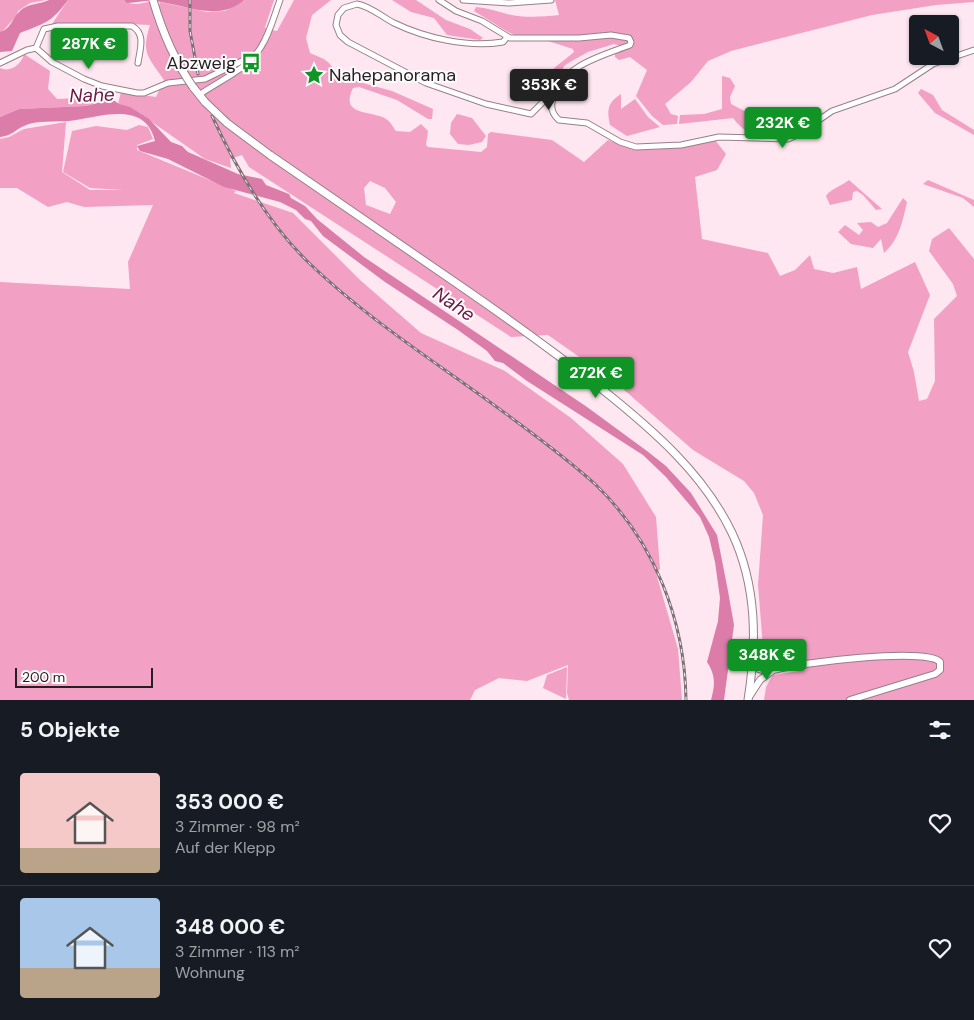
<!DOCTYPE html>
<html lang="de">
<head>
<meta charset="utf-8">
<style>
	:root { --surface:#171b24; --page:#20242c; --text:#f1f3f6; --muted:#9ea1a6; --line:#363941; --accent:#109426 }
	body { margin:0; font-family:"DM Sans",sans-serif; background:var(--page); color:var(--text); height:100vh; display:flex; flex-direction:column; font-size:19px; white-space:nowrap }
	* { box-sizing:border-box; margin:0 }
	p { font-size:16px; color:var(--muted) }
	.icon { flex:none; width:28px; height:28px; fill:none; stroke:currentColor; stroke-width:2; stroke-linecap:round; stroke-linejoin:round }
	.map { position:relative; height:700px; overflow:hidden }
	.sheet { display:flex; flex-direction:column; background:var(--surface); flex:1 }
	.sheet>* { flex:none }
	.needle { width:32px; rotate:319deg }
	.buttons { position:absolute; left:909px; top:15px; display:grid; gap:10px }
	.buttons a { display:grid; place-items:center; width:50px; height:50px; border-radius:5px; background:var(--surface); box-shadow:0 1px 4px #0004; font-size:25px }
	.scale { position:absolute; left:15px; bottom:12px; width:138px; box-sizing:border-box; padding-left:5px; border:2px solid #271e22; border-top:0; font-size:14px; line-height:18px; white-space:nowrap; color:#271e22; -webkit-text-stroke:4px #fcfcfc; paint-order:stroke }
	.price { position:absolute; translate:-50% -42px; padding:0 11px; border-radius:5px; background:var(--accent); color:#fff; font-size:16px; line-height:32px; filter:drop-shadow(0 1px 2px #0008) }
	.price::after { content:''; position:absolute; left:50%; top:30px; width:15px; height:11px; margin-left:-8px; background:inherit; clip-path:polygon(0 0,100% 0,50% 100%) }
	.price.current { background:#222; color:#fff }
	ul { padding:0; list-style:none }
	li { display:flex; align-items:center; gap:15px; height:125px; padding:0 20px }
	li+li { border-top:1px solid var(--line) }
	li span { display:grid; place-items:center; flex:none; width:140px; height:100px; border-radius:5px; color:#555 }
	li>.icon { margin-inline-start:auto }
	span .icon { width:60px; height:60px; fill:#fffc; stroke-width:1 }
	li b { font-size:21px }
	h2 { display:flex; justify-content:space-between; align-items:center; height:60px; padding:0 20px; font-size:21px }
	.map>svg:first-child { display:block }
	.green { fill:#f2a0c4; fill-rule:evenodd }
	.water { fill:#db7da8 }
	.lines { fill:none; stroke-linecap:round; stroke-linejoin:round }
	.minor-casing { stroke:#987f89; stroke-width:7 }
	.tertiary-casing { stroke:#987f89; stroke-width:8 }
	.secondary-casing { stroke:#987f89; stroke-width:9 }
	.minor { stroke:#fff; stroke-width:5 }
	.tertiary { stroke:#fff; stroke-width:6 }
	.secondary { stroke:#fff; stroke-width:7 }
	.rail-casing { stroke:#7f7077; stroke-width:3 }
	.rail { stroke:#fcfcfc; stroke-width:1; stroke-dasharray:4; stroke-linecap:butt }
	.secondary-bridge-casing { stroke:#987f89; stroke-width:9; stroke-linecap:butt }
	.secondary-bridge { stroke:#fff; stroke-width:7 }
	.labels { text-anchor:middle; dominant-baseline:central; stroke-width:4; stroke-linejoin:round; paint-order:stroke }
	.poi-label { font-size:18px; fill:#271e22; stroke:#fcfcfc; text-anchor:end }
	.water-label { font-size:19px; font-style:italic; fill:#6c1846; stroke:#fcfcfc }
</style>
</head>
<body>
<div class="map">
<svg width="974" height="700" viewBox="0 0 974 700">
	<rect width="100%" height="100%" fill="#fee7f0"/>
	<!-- green -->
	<g class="green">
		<polygon points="0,0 46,0 30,3 18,11 17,15 2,32 0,32"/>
		<path d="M68,0h56c7,7 19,3 28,1l6,7 2,-6 47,10 18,-1 19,-11h30l-9,27 1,2 11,2 17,-31h37l-19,15 -6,23 4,15 14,6 5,4 6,8 17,9 40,11 41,18 -1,10h-4l-31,-19 -38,-13 -6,1c-14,29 19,22 33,31 4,2 7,8 10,12l14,1 11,-8 7,7 -2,14 2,2 53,5 6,-5 1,-13 3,-2 61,8 32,22 24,-22c34,16 72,8 107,0l11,14 -9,16 -22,7 7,62 66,14 12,23 15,-6 15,-15 4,14 19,4 24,-6 4,22 54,-27 15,33 -22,57 6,20 5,29 8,-2 8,-18 -1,-62 23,-23 -4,-12 -24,-33 3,-12 17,-11 25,31v441h-210l2,-13 7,-12 33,-5 -2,-7 -32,-5 -9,-11 -5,-62 5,-70 -9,-22 -10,-12 -51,-31 -78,-68 -67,-47 -37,2 -262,-170 -7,-12 -12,4 1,9 -26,-9 -66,-46 -21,-9 3,-12 35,5 8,-17c-16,-24 -23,-26 -14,-55l-43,-2 -55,1zM370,181l15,7 11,14 -6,12 -24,-9 -2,-17z"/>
		<polygon points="392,0 416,0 446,20 470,29 483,38 480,40 447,35 434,18 411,12"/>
		<path d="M555,0h419v2l-38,3 -64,10 -141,36 -23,10 -17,21 -26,22 6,10 7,2 -1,8 -14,1 -11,-9 -16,-20 11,-26 -17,-13 -11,3 -4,-3v-3l9,-7 -10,-3 -26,8 -18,10 -6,4 -4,11 -21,22c-3,-21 20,-34 35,-47l-1,-3 -28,-9h-27l-3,-5 -7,-3 -34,-21 2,-4c11,1 20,4 31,7 17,4 34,3 52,1z"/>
		<path d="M24,54l26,17 -2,18 9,10 40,-2 -1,6 -10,3 -67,3 -19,8v-49c10,5 22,-4 24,-14z"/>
		<path d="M722,76l8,2 5,8 -5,11 1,7 37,19 21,9 2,4c-24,5 -43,2 -58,-18l-54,6 1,-9 24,-1 18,-5z"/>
		<polygon points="921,89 933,95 942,110 974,130 974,135 935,113 918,93"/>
		<path d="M621,94v15l14,-10 13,18 12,10 -33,9 -17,-11c-3,-15 -3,-22 11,-31z"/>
		<polygon points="457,114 472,118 486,136 482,142 469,145 458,144 450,134 451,123"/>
		<polygon points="66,122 62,172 90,190 123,190 90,188 63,172 72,131 96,126 127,130 139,125 148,127 153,139 137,145 137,150 236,191 234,193 293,213 360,280 421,333 505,371 571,418 623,464 656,517 660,569 656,573 678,649 682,700 569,700 567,693 568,665 527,681 499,678 475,690 470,700 0,700 0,282 130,289 128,262 153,205 84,207 67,202 48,207 17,188 0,188 0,139 9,137 24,129"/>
		<path d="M849,180l33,29 -6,1 -13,-15 -6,-4 -4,1 -1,8 -22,5 -4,-9c4,-7 16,-10 23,-16z"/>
		<polygon points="928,180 974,200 974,207 963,198 923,184"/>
		<path d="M903,198l4,4c-4,18 -8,38 -23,51l-3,-14 -8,9 -22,-4 -13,-12 7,-7 14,10 4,-5 -6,-7 14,-1 7,5 9,-4z"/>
		<polygon points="567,667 566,699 543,688 547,675"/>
	</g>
	<!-- water -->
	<g class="water">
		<path d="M49,0h19c-17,23 -23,23 -48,33l-8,18 -12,1v-20c10,-2 12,-13 19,-20 8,-9 20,-7 30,-12z"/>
		<path d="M124,0h120c-26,23 -60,4 -90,1 -8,-1 -18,2 -27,2z"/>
		<path d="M112,99l7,5 11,3 19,12 22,23 11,4 6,6 50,22 24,5 4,6 23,9 2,4 14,8 12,13 47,38 223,150 60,44 19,15 25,27 26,42 11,56 6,34 -10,75h-13c4,-15 5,-24 -4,-38l11,-41 2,-23 -5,-36 -6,-25 -9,-20 -34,-40 -23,-22 -116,-74 -24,-18 -8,-2 -8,-10 -29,-21 -73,-48 -62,-46 -12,-15 -6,-2 -9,-9 -16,-8 -56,-15 -56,-28 -28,-8 -3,-5 18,-5c-10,-42 -57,-23 -86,-20 -13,1 -33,-1 -45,5 -11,5 -11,9 -24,11v-20l19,-8 67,-3z"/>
	</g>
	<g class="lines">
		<defs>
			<g id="minor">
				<path d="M439,0l17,11 26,10 28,17h69l32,-3 18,3 2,4 -1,3c-28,11 -68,20 -77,54 -3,8 -1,15 6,21l28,3 33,19 16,5 45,-2 38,-8 69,2 9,-4 35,-24 63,-22 38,-25 41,-14"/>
				<polyline points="463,0 509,3 551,0"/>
				<path d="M507,37l-4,5c-35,6 -78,-4 -109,-19 -12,-6 -24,-17 -37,-19l-13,4 -6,7 -2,10 4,10 8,7 78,41 60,21 45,10 25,-25"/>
				<path d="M36,48l8,-19 14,-3h74c14,8 8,23 6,37"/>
				<polyline points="0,63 27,50 36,48 52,62 84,79 102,86 137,93 144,93 168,83 205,79 242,61 252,59"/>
				<path d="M199,95c21,-15 48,-25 62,-48 9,-14 13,-31 19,-47"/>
			</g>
			<g id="tertiary">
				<polyline points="754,648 771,665"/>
				<path d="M753,667l9,3h12c22,-7 153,-23 166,-8v8l-5,4 -85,26"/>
				<polyline points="756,667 778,667"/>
				<polyline points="749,697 760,680 772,671"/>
			</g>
			<g id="secondary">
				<polyline points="193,87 205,102"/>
				<path d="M270,155c64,44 128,88 192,132 48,33 95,67 141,103 50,40 101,84 129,143 25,53 25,110 16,167"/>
			</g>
		</defs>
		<!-- minor casing -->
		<use href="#minor" class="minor-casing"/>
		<!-- tertiary casing -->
		<use href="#tertiary" class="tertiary-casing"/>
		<!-- secondary casing -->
		<use href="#secondary" class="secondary-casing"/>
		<!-- minor -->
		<use href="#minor" class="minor"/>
		<!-- tertiary -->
		<use href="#tertiary" class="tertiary"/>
		<!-- secondary -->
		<use href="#secondary" class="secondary"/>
		<defs>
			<g id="rail">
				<polyline points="190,0 190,31 198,74"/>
				<path d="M212,116c24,52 55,106 96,146 63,61 139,107 209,160 27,20 54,40 79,63 58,56 89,135 90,215"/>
			</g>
		</defs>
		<!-- rail casing -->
		<use href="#rail" class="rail-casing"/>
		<!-- rail -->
		<use href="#rail" class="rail"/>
		<defs>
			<g id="secondary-bridge">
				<path d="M153,0c9,31 21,60 40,87"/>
				<polyline points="205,102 227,123 270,155"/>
			</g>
		</defs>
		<!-- secondary-bridge casing -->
		<use href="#secondary-bridge" class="secondary-bridge-casing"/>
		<!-- secondary-bridge -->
		<use href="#secondary-bridge" class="secondary-bridge"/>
	</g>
	<!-- icons -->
	<defs>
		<symbol id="bus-bare" viewBox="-9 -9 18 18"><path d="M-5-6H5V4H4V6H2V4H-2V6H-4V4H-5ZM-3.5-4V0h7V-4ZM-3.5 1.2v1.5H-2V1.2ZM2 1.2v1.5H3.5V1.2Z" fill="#109426" stroke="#fcfcfc" stroke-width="2.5" paint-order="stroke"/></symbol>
		<symbol id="sight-bare" viewBox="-9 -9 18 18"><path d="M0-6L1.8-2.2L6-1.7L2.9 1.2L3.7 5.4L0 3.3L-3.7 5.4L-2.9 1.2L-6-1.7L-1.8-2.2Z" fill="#109426" stroke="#fcfcfc" stroke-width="2.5" paint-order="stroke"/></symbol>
	</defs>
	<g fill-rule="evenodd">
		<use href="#bus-bare" x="237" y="49" width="28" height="28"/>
		<use href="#sight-bare" x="300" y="61" width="28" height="28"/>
	</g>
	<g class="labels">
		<!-- poi labels -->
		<g class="poi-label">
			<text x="236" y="63">Abzweig</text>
			<text x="329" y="75" text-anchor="start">Nahepanorama</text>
		</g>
		<!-- water labels -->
		<g class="water-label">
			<text transform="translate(92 95) rotate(-2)">Nahe</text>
			<text transform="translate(454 304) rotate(34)">Nahe</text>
		</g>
	</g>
</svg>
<div class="buttons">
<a><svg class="needle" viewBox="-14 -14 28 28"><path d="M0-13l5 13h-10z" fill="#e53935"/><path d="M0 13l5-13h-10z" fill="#9ea1a6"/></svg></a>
</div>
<div class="scale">200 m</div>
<b class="price" style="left:89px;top:70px">287K €</b>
<b class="price current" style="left:549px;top:111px">353K €</b>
<b class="price" style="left:783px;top:149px">232K €</b>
<b class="price" style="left:596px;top:399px">272K €</b>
<b class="price" style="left:767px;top:681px">348K €</b>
</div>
<section class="sheet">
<h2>5 Objekte<svg class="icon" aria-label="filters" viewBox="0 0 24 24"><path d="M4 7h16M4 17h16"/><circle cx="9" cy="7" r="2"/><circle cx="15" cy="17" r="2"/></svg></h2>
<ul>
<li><span style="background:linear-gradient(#f6c9c9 75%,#b9a48a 0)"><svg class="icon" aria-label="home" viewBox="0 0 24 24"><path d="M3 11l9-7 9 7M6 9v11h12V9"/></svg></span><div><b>353 000 €</b><p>3 Zimmer · 98 m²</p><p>Auf der Klepp</p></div><svg class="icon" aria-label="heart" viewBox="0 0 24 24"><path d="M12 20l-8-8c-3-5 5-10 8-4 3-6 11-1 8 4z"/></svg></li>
<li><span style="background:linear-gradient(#a9c7e8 70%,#b9a48a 0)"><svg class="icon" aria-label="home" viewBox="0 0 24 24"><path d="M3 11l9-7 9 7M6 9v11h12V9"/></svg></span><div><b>348 000 €</b><p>3 Zimmer · 113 m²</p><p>Wohnung</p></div><svg class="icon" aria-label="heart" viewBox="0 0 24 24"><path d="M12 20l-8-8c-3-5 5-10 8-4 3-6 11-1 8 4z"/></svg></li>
</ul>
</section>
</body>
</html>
